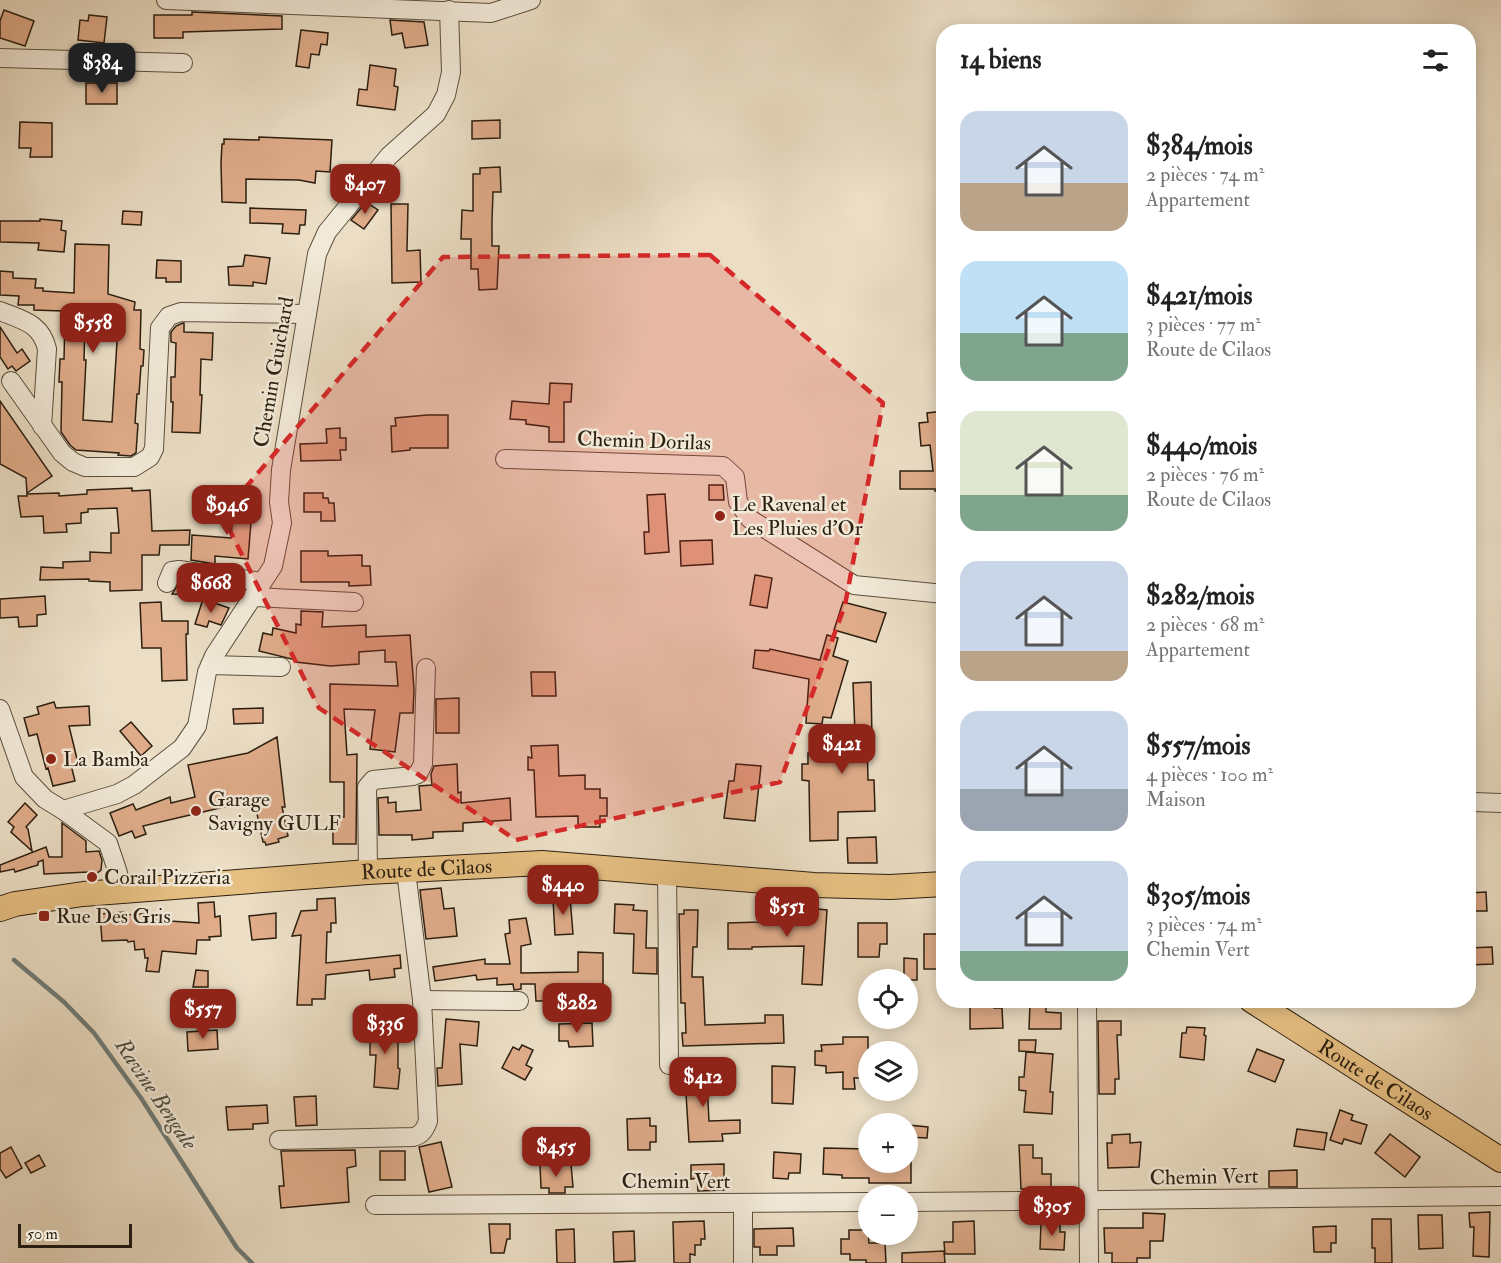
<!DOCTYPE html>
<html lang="fr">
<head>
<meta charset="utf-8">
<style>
	:root { --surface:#fff; --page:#f2f2f2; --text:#222; --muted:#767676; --accent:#8f2418 }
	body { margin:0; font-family:"IM FELL Double Pica",serif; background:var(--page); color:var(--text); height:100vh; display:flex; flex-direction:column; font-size:22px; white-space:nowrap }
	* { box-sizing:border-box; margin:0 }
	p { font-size:20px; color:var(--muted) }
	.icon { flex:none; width:33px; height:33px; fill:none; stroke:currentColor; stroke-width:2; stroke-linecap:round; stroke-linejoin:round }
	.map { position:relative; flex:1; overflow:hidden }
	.sheet { position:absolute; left:936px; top:24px; width:540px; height:984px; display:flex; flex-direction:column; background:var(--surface); border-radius:24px; box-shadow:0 3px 15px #0003 }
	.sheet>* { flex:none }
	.buttons { position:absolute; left:858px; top:969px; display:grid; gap:12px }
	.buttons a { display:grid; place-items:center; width:60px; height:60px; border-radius:50%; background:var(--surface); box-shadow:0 3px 15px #0003; font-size:30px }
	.scale { position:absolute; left:18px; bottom:15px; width:114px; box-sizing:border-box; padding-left:6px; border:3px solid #2c1f10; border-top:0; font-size:16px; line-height:21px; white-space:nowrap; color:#2c1f10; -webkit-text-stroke:4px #f2ead9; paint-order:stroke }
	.price { position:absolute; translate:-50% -51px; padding:0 14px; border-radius:12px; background:var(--accent); color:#fff; font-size:20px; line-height:39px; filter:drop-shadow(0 2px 3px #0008) }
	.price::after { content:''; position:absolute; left:50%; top:36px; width:18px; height:14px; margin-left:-9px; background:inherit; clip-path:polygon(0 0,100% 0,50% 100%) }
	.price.selected { background:#222; color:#fff }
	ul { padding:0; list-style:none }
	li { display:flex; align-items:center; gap:18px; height:150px; padding:0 24px }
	li span { display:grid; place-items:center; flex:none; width:168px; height:120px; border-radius:18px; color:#555 }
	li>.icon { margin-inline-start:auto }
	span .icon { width:72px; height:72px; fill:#fffc; stroke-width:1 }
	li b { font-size:26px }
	h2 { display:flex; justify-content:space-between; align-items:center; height:72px; padding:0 24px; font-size:26px }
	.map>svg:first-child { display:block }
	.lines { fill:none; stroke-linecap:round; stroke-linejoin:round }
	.stream { stroke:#6f7c78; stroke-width:4.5 }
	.building { fill:#e0ac8a; stroke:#2c1f10; stroke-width:1.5; fill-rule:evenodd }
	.minor-casing { stroke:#5c4f3d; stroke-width:20 }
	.major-casing { stroke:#2c1f10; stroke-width:26 }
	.minor { stroke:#f2ead9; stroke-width:18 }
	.major { stroke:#e6bf82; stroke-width:24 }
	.marked { fill:#d62828; fill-opacity:0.2; stroke:#d62828; stroke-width:4.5; stroke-dasharray:12 8; stroke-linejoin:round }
	.poi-dot { fill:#8f2418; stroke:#f2ead9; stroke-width:2 }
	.labels { text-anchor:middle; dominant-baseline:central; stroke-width:5; stroke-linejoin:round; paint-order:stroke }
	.street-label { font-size:21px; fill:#2c1f10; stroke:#f2ead9 }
	.poi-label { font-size:21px; fill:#2c1f10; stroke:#f2ead9; text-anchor:start }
	.water-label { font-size:22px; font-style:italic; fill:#4e4e44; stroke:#f2ead9 }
</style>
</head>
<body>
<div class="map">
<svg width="1501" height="1263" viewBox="0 0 1501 1263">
	<rect width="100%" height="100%" fill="#ebdec5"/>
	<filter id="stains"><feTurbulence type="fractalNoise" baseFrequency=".00333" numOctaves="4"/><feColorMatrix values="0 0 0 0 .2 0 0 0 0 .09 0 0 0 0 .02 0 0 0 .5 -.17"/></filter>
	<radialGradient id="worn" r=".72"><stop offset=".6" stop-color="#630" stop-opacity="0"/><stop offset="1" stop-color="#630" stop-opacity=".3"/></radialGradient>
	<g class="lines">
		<!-- stream -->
		<polyline class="stream" points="14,960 64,1002 94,1033 141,1098 237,1248 252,1263"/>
	</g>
	<!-- building -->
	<g class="building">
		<polygon points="4,10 34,21 25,46 0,38 0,21"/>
		<polygon points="192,12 282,16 282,29 183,32 183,38 154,38 154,15 192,15"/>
		<polygon points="89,15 107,17 104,43 78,40 80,20 88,21"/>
		<polygon points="390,20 424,22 428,45 405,48 402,33 392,35"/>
		<polygon points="301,30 328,33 327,45 321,44 319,55 311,54 309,68 296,66"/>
		<polygon points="370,65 396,69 394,86 398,87 395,110 357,105 359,89 367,90"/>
		<rect x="86" y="83" width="31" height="21"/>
		<polygon points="500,120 500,138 472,139 472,121"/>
		<polygon points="20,122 52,123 52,157 30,157 31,148 19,148"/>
		<polygon points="259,137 332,140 330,172 316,171 315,183 299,180 246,179 246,203 222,202 221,163 222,144 224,144 224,139 259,140"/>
		<polygon points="500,167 501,192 493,192 492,221 492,246 499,246 497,289 479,290 478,269 471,269 471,239 461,239 462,210 473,211 473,174 480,174 480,168"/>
		<polygon points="366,202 378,210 364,229 351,220"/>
		<polygon points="391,204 408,204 407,251 420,250 421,282 392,283"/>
		<polygon points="250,208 306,210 305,225 300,225 299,234 282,233 283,224 250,223"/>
		<polygon points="123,211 142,212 141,225 122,224"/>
		<polygon points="40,219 62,221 61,230 66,231 64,252 38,250 39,243 0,242 0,221 40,221"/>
		<path d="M75,244l34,1 -1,49 27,8 -1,8h7l-1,39 4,1 -1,16h-2l-2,28h-2l-2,29 3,1 -2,29 -5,3 -13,-1 1,-2 -43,-3 -6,-5 -9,-13 1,-50h-3l1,-23h4l1,-41h-2v-7l-29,-1v-5h-16l1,-9 -19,-1v-24l13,1v6l23,1 -1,9h8v3l31,2zM85,323l29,1v2h4l-6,96 -29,-2 3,-60h-2z"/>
		<polygon points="245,255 270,258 266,284 253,282 253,286 229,285 228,267 243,266"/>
		<polygon points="157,260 181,261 181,282 166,282 166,278 156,278"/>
		<polygon points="183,323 184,323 184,332 213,333 212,360 201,359 200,395 202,395 200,433 172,432 173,402 171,402 171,377 175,377 176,343 171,342 171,332 176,326"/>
		<polygon points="0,327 17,353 22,349 30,361 16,371 12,366 8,369 0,357"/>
		<polygon points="550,383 572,384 571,402 564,402 564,442 549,442 549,427 526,424 526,420 510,419 512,401 549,404"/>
		<polygon points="0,401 52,476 27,493 26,478 0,464"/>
		<polygon points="944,411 944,491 935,491 935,489 900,489 900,471 933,471 930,445 921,446 919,423 928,422 927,413"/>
		<polygon points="427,415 448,415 448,448 410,448 410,450 392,452 391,426 396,426 395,418"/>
		<polygon points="340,428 340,438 346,438 346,450 340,450 341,460 301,461 300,444 327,443 326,429"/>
		<polygon points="709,485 723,485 724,500 709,500"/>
		<polygon points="132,488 132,491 150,490 152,531 190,530 189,545 160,545 159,555 142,555 142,590 110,591 110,582 89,581 89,579 40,580 41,567 63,568 63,562 90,561 90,552 111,553 111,533 119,533 117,508 88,509 88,512 81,513 81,523 66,524 67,532 44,533 43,516 21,517 18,496 27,496 27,494 59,493 59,496 87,494 87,490"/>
		<polygon points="304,493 323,493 323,498 328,498 329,503 334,503 335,521 321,521 321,512 304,512"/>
		<polygon points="665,494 669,552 645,554 644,532 649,532 647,495"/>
		<polygon points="250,497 251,522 248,559 215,556 215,564 191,560 192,535 231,538 233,511 227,512 227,498"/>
		<polygon points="712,540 713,564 681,566 680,541"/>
		<polygon points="301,551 328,551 328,556 362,555 362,566 370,566 371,585 349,586 349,582 301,582"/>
		<polygon points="755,575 772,578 767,608 750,605"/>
		<polygon points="180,581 198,584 197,595 172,594"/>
		<polygon points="45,596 46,614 37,615 37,626 19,627 18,617 0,618 0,599"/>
		<polygon points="203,599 229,608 221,625 209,621 207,627 195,624"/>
		<polygon points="161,602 162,621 188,621 188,634 186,634 187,680 162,681 161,648 142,648 140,603"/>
		<polygon points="843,602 886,613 876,642 834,630"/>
		<polygon points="301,611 323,612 322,627 366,625 366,637 410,635 414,690 413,713 400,713 395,752 370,749 375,710 344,709 347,755 357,754 356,844 333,844 333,817 344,817 344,782 330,782 330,684 398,686 396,662 385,662 385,650 359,652 359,664 330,666 296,662 296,660 259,651 263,633 272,635 273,628 296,633 296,624 301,625"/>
		<polygon points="827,635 838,638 833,656 848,661 831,718 823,717 822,724 806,723 809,679 753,668 755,650 769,651 770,649 820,660"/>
		<polygon points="531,672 555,672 556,696 532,696"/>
		<polygon points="871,682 872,741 867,741 868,780 874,780 875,811 838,812 838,840 810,841 809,781 802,780 802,764 808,764 808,753 849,753 849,733 855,733 853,683"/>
		<polygon points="459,698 459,733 436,733 436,699"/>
		<polygon points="54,702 56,708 89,706 90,725 69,726 78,763 71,765 75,781 53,786 48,768 46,769 37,734 29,736 24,718 39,714 37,707"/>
		<polygon points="263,708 263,723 234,724 233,709"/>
		<polygon points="131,722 152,746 141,756 120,731"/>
		<polygon points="277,737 285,807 282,807 288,836 278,839 279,842 266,845 265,842 263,842 254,800 143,826 146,834 135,838 132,831 119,836 110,813 133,804 136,810 170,797 171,803 195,797 188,765 248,753"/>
		<polygon points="558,745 559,776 585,775 585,789 600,789 600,798 607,798 607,816 600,816 600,827 578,827 578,816 536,817 534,770 528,770 528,757 532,758 531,746"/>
		<polygon points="457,764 458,793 461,792 461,803 510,798 511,820 463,823 463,831 433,832 433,838 412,840 412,835 379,835 378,798 388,797 388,803 396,802 396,812 421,810 419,786 432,785 431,774 434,766"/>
		<polygon points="736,764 761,766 755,821 724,818 729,781 734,781"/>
		<polygon points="25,803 37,815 26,827 28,829 32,851 11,832 14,827 8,822"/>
		<polygon points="62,823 86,841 86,852 99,851 102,860 101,870 92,877 89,872 44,874 43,860 38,862 38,865 15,872 14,869 0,872 0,865 46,847 49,857 62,857"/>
		<polygon points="876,837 877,863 848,863 847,838"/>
		<polygon points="441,888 444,909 454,908 457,936 426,939 420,890"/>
		<polygon points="1486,892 1487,911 1468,911 1468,893"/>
		<polygon points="570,897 573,934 555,935 553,899"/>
		<polygon points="335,898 336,923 331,923 331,932 327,932 326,963 400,955 401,968 394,969 395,977 370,980 369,970 326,975 325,999 312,999 312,1005 297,1005 301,935 292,936 301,911 317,910 317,899"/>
		<polygon points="214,902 215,917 220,916 221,936 209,937 210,940 197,940 196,954 162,951 159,972 146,971 148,958 145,958 144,949 135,950 134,941 128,942 127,940 102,941 100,914 124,912 124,915 155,913 155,920 199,923 198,903"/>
		<polygon points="615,904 634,905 633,910 647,911 646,948 657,948 657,974 633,973 634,934 614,933"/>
		<polygon points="807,908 827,910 822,985 802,984 804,946 752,947 752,949 728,949 728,923 759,922 759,915 806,914"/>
		<polygon points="684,910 698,910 697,947 693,947 692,977 703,977 705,1025 765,1023 765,1015 783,1015 784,1043 683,1046 682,1033 686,1033 685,1003 681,1003 679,914 684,914"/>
		<polygon points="276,913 276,938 252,940 249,916"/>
		<polygon points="526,918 531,944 521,946 521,973 578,972 578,952 603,953 603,989 562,988 562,995 559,1001 536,1001 535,984 521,984 521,989 514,990 513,984 497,985 497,978 477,980 476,975 435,981 433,967 485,959 485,964 510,964 505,934 510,933 509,920"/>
		<polygon points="858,923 887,923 887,944 880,944 879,957 858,957"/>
		<rect x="924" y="934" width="20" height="35"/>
		<polygon points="1492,947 1493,964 1468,965 1468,948"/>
		<polygon points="904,958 917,959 917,980 904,980"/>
		<polygon points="196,970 208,971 208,987 193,987"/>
		<polygon points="994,1002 994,1008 1002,1008 1003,1028 970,1029 970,1003"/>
		<polygon points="1030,1004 1046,1004 1046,1012 1061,1013 1061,1029 1029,1029"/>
		<polygon points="446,1019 479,1022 477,1046 460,1044 462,1084 438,1086 437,1068 442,1068"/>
		<polygon points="1098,1021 1121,1021 1121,1035 1117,1035 1119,1079 1115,1079 1115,1094 1099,1094"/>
		<polygon points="592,1023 593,1046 569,1047 568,1041 559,1041 559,1024"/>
		<polygon points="370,1024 398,1024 398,1068 400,1069 398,1089 374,1087 376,1055 370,1055"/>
		<polygon points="1187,1027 1205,1028 1204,1035 1206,1036 1204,1060 1180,1057 1182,1033 1186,1033"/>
		<polygon points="217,1030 218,1049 188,1051 187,1032"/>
		<polygon points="843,1037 868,1037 868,1064 863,1063 863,1078 854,1078 855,1089 843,1089 843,1072 826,1073 826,1066 815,1065 815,1051 822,1051 821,1045 843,1044"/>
		<polygon points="1019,1040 1036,1040 1035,1052 1019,1051"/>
		<polygon points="522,1045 533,1050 526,1065 532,1068 525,1080 502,1068 513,1047 519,1050"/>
		<polygon points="1257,1049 1284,1060 1275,1082 1248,1071"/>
		<polygon points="1026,1052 1053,1054 1050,1092 1053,1092 1052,1114 1024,1112 1026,1091 1019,1090 1019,1077 1024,1077"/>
		<polygon points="684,1062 706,1063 709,1121 740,1120 740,1133 722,1134 723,1141 689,1142"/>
		<polygon points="772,1066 795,1067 793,1104 772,1103"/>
		<polygon points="316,1096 317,1125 296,1126 294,1097"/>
		<polygon points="267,1105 268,1123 253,1124 253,1129 228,1130 226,1107"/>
		<polygon points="1340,1110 1353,1115 1351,1120 1367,1125 1361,1144 1344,1139 1342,1144 1330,1140"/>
		<polygon points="650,1118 650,1126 656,1126 656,1142 650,1142 650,1150 628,1150 627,1119"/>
		<polygon points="908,1125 928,1127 927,1138 908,1137"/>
		<polygon points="1297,1129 1327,1133 1324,1150 1294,1146"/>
		<polygon points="1130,1134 1130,1143 1141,1142 1139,1167 1108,1168 1107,1143 1112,1143 1112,1135"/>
		<polygon points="1390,1134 1420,1157 1405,1177 1375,1153"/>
		<polygon points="441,1142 452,1187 429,1192 419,1147"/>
		<polygon points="1019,1145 1033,1145 1033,1158 1042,1158 1042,1174 1051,1174 1051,1189 1021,1189"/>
		<polygon points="11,1147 22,1168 6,1178 0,1169 0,1153"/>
		<polygon points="824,1148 868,1149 868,1162 911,1162 911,1183 869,1183 869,1178 842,1178 842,1175 823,1174"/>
		<polygon points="355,1150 356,1166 347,1168 349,1202 281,1208 279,1186 284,1186 281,1151"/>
		<rect x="380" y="1151" width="25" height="29"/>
		<polygon points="774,1152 801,1154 800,1173 789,1173 788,1179 773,1178"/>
		<polygon points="39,1155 45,1166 31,1173 25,1163"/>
		<polygon points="571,1164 573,1187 565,1187 565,1193 549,1193 549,1188 541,1188 540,1165"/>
		<polygon points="724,1164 724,1190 698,1191 697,1178 691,1179 691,1165"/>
		<polygon points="1297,1170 1297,1187 1269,1187 1269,1171"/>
		<polygon points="1490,1212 1489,1257 1473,1256 1474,1227 1470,1227 1469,1213"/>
		<polygon points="1143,1213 1165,1214 1163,1241 1150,1241 1150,1258 1137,1258 1137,1263 1112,1263 1112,1253 1105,1253 1104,1228 1143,1228"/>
		<polygon points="1418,1215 1442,1215 1443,1248 1419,1249"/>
		<polygon points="1372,1219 1391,1219 1392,1263 1375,1263 1375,1248 1372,1248"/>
		<polygon points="704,1221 705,1239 701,1239 701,1245 695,1245 695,1255 690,1254 690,1263 674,1263 673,1222"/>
		<polygon points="974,1221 975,1254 945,1254 944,1242 953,1242 953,1222"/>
		<polygon points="1041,1223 1060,1223 1060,1232 1065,1232 1064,1250 1040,1249"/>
		<polygon points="489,1224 510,1224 510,1239 507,1239 504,1253 491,1253"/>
		<polygon points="1336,1226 1336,1243 1331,1243 1331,1252 1314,1252 1313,1227"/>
		<polygon points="793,1228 794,1246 777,1246 777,1255 760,1255 760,1247 754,1247 754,1229"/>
		<polygon points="574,1229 575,1263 557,1263 556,1230"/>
		<polygon points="849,1230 868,1230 869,1243 885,1243 886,1263 866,1263 866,1260 850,1260 850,1254 841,1254 841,1239 849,1239"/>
		<polygon points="634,1231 635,1261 614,1262 613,1232"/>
		<polygon points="944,1251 945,1263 902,1263 902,1253"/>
	</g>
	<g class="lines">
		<defs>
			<g id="minor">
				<polyline points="166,0 491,13 531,0"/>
				<polyline points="0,58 183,63"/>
				<path d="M0,311c22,9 41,12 47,38l-5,77"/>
				<polyline points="11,381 62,453 73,462 85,467 134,467 150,457 154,449 160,328 169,316 181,312 307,314"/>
				<polyline points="505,459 723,466 735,477 738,502 750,519 854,585 944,594"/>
				<polyline points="167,583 172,571 179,570 262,582"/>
				<polyline points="252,597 354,602"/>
				<polyline points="210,665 281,667"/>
				<polyline points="0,709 24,777 45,799 63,810 108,843 118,873 120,892"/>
				<polyline points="1473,802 1501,803"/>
				<polyline points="63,810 117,794 134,785 182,748 197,726 207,672 214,656 273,566 282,523 279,502 281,470 317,254 327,232 389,156 436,114 446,95 451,72 449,10"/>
				<polyline points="368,872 367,787 373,780 413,776 418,774 423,764 426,668"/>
				<polyline points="667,873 669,1065"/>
				<polyline points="422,1000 519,1001"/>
				<polyline points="1087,1000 1089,1263"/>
				<path d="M279,1140l134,-3c9,-2 12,-8 15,-16l-6,-121 -16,-129"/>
				<polyline points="908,1202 1501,1196"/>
				<polyline points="375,1205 868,1202"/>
				<polyline points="743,1263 743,1203"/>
			</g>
			<g id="major">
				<path id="s1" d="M0,909l15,-5 68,-10 285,-22 174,-9 272,22 76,2 54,-3"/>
				<path id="s2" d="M1251,1000l250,160"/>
			</g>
		</defs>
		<!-- minor casing -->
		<use href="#minor" class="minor-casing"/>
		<!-- major casing -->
		<use href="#major" class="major-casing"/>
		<!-- minor -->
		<use href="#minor" class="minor"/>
		<!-- major -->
		<use href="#major" class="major"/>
	</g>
	<!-- marked area -->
	<path class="marked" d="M710,255l173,148 -38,202 -65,177 -264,58 -197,-132 -97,-193 221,-258z"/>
	<!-- markers -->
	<g class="poi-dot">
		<circle cx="720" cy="516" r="6"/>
		<circle cx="51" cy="759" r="6"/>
		<circle cx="196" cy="811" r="6"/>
		<circle cx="92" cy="877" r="6"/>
		<rect x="38" y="910" width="12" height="12" rx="3"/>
	</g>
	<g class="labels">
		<!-- street labels -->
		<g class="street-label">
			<text transform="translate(274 372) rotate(-80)">Chemin Guichard</text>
			<text transform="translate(644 441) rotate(2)">Chemin Dorilas</text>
			<text stroke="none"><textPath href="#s1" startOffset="429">Route de Cilaos</textPath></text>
			<text stroke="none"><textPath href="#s2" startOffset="148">Route de Cilaos</textPath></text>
			<text transform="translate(1204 1177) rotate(-1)">Chemin Vert</text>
			<text x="676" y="1181">Chemin Vert</text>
		</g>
		<!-- poi labels -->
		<g class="poi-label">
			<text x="732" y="504">Le Ravenal et<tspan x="732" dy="24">Les Pluies d'Or</tspan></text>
			<text x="63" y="759">La Bamba</text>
			<text x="208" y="799">Garage<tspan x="208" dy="24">Savigny GULF</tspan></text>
			<text x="104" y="877">Corail Pizzeria</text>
			<text x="56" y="916">Rue Des Gris</text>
		</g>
		<!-- water labels -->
		<g class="water-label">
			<text transform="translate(156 1094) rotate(56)">Ravine Bengale</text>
		</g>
	</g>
	<rect width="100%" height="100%" filter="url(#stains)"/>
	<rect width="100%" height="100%" fill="url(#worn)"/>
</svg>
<div class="buttons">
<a><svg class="icon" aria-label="locate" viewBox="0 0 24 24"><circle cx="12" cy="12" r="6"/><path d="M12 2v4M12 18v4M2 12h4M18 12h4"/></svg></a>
<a><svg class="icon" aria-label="layers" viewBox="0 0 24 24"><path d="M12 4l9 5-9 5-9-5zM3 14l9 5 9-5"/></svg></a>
<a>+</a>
<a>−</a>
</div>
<div class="scale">50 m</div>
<b class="price selected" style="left:102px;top:94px">$384</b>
<b class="price" style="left:365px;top:215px">$407</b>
<b class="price" style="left:93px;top:354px">$558</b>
<b class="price" style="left:227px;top:536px">$946</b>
<b class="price" style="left:211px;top:614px">$668</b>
<b class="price" style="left:842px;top:775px">$421</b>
<b class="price" style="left:563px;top:916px">$440</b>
<b class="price" style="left:787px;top:938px">$551</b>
<b class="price" style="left:577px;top:1034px">$282</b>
<b class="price" style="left:203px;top:1040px">$557</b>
<b class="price" style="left:385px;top:1055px">$336</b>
<b class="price" style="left:703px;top:1108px">$412</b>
<b class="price" style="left:556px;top:1178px">$455</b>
<b class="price" style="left:1052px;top:1237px">$305</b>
<section class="sheet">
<h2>14 biens<svg class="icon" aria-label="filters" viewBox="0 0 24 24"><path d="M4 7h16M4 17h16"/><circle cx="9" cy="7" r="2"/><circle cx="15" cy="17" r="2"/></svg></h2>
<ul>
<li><span style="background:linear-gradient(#c9d6e8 60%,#b9a48a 0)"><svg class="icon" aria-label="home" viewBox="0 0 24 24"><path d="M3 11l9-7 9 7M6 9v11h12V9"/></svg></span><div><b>$384/mois</b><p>2 pièces · 74 m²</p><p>Appartement</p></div></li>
<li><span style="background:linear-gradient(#bfe0f5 60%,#7fa58c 0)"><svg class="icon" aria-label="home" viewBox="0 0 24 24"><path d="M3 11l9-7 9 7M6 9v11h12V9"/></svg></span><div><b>$421/mois</b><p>3 pièces · 77 m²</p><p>Route de Cilaos</p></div></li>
<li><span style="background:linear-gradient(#dfe7d0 70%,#7fa58c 0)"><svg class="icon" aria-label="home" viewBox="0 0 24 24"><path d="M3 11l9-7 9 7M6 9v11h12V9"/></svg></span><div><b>$440/mois</b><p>2 pièces · 76 m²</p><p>Route de Cilaos</p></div></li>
<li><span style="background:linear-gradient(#c9d6e8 75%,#b9a48a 0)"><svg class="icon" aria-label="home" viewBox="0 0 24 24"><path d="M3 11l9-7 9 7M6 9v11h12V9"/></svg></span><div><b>$282/mois</b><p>2 pièces · 68 m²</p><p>Appartement</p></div></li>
<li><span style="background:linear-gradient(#c9d6e8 65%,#9aa5b1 0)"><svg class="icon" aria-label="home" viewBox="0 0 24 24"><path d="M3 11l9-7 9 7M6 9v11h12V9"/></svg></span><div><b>$557/mois</b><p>4 pièces · 100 m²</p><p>Maison</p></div></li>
<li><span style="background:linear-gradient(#c9d6e8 75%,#7fa58c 0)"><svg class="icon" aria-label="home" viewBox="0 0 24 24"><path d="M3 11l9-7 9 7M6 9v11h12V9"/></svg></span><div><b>$305/mois</b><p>3 pièces · 74 m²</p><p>Chemin Vert</p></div></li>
</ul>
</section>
</div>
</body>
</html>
